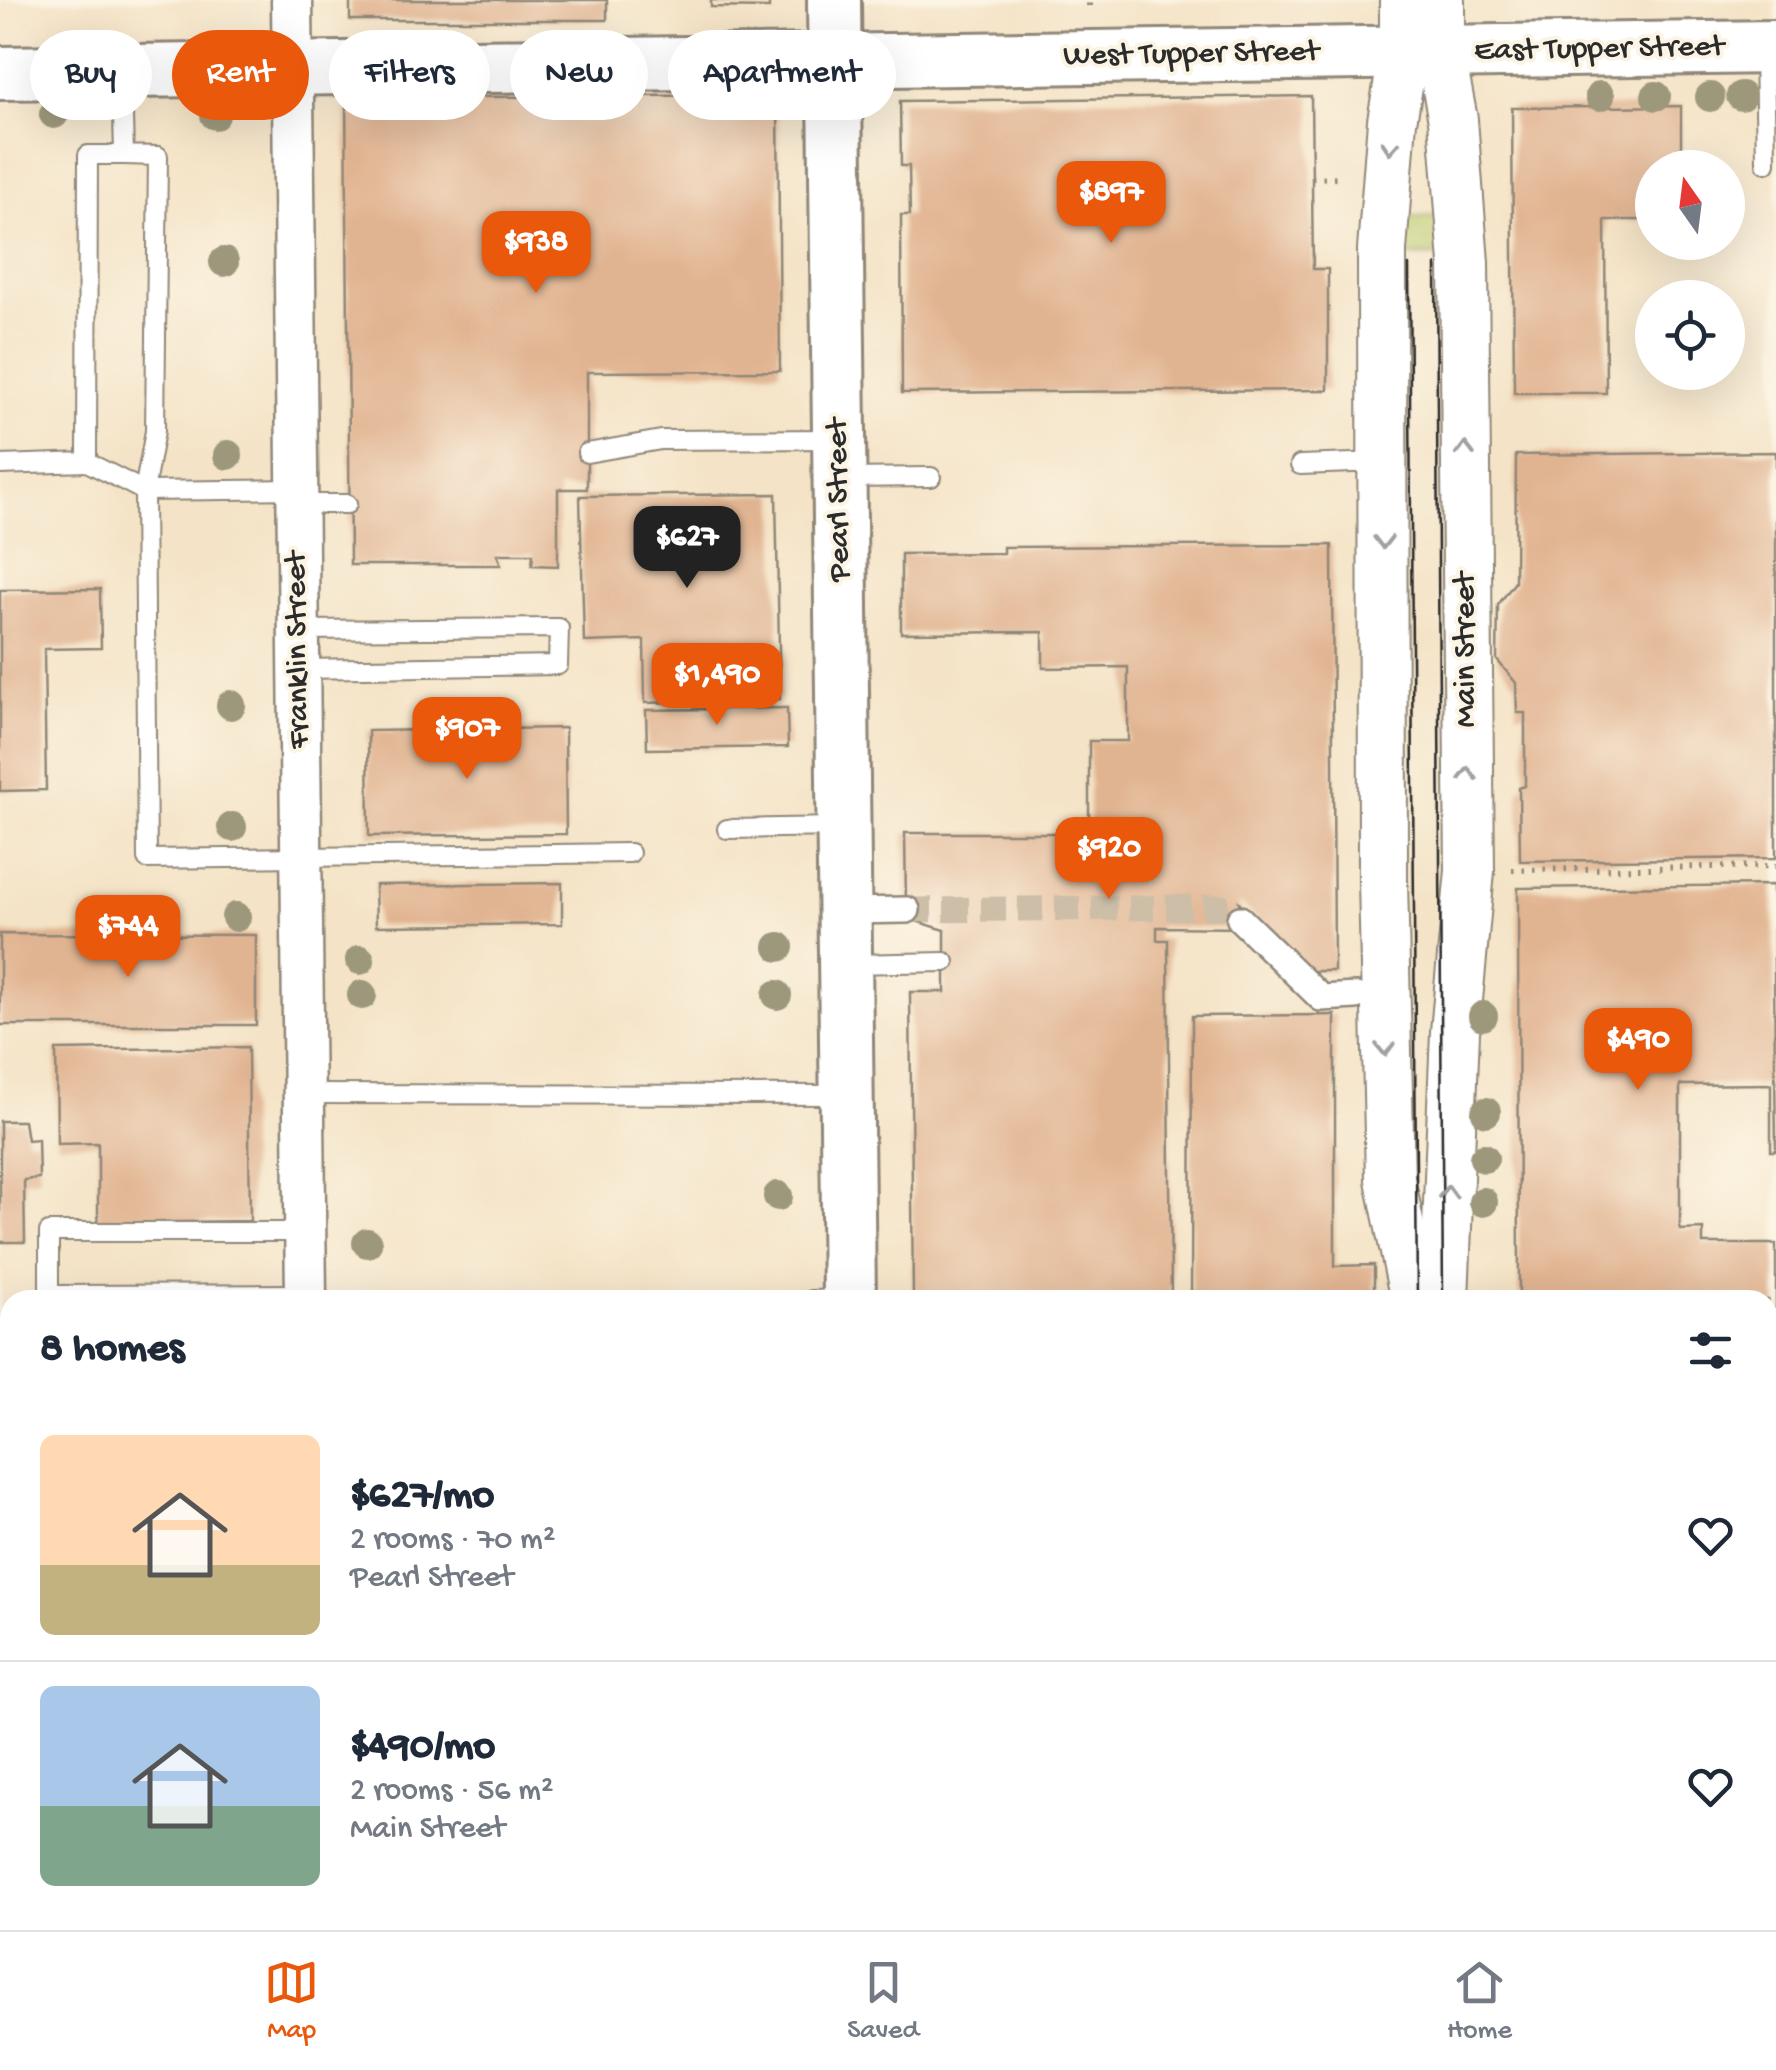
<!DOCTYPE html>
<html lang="en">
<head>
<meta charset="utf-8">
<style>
	:root { --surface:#fff; --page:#f2f2f3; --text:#1f2937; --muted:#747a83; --line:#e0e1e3; --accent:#ea580c }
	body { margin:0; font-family:"Gochi Hand",sans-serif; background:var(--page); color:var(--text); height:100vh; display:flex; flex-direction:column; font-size:38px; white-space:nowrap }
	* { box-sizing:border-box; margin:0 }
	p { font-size:32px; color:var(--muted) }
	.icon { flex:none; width:55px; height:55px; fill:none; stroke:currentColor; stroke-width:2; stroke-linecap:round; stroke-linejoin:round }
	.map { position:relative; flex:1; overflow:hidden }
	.details { position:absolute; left:0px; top:1290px; width:1778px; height:640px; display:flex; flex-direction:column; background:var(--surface); border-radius:30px 30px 0 0; box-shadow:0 10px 40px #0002 }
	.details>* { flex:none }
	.banner { position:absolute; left:30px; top:30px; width:1000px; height:90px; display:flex; gap:20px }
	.needle { width:65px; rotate:346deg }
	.tools { position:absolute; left:1635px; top:150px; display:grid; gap:20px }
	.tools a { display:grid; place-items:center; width:110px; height:110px; border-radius:50%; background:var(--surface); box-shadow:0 10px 40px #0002; font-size:50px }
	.price { position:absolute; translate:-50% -85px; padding:0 22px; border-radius:20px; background:var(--accent); color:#fff; font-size:32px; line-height:65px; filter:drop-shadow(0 2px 5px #0008) }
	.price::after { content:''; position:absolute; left:50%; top:60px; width:30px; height:22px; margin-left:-15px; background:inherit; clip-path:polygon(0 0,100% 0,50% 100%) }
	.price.selected { background:#222; color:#fff }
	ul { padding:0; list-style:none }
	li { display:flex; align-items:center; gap:30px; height:250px; padding:0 40px }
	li+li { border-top:2px solid var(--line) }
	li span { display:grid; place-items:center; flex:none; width:280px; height:200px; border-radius:15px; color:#555 }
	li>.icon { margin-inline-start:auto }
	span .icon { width:120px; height:120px; fill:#fffc; stroke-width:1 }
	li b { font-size:42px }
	h2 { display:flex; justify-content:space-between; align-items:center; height:120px; padding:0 40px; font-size:42px }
	.pill { padding:0 35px; border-radius:45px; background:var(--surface); box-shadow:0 10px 40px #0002; font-size:35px; line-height:90px }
	.pill.selected { background:var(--accent); color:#fff }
	.tab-bar { display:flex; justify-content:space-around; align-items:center; height:140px; border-top:2px solid var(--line); background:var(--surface); font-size:28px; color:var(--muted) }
	.tab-bar a { display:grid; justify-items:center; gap:5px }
	.tab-bar .selected { color:var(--accent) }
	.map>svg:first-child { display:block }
	.green { fill:#bac86b; stroke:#727a4b; stroke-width:2.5 }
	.building { fill:#e1b491 }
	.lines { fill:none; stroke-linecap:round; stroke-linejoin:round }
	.pedestrian-tunnel { stroke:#ccbea7; stroke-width:25; stroke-dasharray:25 12; stroke-linecap:butt }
	.service-casing { stroke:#908778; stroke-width:22 }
	.pedestrian-casing { stroke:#908778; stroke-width:30 }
	.tertiary-casing { stroke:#908778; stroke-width:45 }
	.secondary-casing { stroke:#908778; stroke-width:52 }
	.primary-casing { stroke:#908778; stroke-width:58 }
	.path { stroke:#908778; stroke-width:6; stroke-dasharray:2.5 8; stroke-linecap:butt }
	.service { stroke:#fff; stroke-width:18 }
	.pedestrian { stroke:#fff; stroke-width:25 }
	.tertiary { stroke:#fff; stroke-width:40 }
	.secondary { stroke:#fff; stroke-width:48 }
	.primary { stroke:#fff; stroke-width:52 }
	.tram { stroke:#2b2b2b; stroke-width:2.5 }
	.tree { fill:#9d987b }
	.oneway { stroke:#a0a0a0 }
	.labels { text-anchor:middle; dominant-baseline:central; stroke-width:8; stroke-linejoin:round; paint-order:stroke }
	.street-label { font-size:32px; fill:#2b2b2b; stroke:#fcf5e5 }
</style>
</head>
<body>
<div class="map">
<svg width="1776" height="1930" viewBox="0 0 1776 1930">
	<rect width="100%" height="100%" fill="#fcf5e5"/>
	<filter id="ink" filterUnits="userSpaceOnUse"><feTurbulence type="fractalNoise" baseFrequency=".01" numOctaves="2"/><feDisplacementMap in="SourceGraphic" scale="20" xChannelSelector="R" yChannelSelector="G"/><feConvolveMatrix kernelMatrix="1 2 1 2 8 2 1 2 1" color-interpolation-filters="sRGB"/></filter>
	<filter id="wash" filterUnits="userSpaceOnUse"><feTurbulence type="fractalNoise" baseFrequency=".0048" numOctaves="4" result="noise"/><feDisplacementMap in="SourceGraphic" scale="40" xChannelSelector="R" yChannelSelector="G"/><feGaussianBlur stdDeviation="2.25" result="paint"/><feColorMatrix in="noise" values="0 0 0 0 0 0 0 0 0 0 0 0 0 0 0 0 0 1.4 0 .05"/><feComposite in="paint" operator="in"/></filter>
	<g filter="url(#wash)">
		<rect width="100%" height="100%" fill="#f4e3c6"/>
		<!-- green -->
		<polygon class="green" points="1438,216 1442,256 1400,256 1404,218"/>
		<g id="blocks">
			<!-- building -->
			<g class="building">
				<rect x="350" y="0" width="257" height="20"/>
				<polygon points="711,0 769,0 769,8 711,7"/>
				<polygon points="778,95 780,371 587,372 587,489 558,489 558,566 532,565 533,554 497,554 501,565 350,565 346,98"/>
				<polygon points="1311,96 1313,269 1328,269 1328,390 902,393 901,215 910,215 909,166 901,166 900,101"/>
				<polygon points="1681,106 1681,168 1652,168 1652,220 1605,220 1606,393 1514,393 1512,108"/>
				<polygon points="1776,452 1776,858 1520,861 1519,788 1525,786 1525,713 1517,713 1516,683 1497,660 1498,605 1515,582 1516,455"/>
				<polygon points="776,494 780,699 645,703 644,640 584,642 580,496"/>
				<polygon points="1332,545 1334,971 1304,971 1303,964 1239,902 1242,928 1157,927 1157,940 1168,940 1171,1300 913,1300 910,992 945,992 945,930 912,920 906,904 905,833 1089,833 1089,741 1128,741 1128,667 1043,668 1043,632 901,633 901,554 1003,553 1003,547"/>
				<polygon points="100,589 101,648 44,649 46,790 0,791 0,590"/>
				<polygon points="787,708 788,747 647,749 646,710"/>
				<polygon points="565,728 566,834 369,836 368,731"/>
				<polygon points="562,883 562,924 376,926 375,885"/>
				<polygon points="1773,885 1776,1151 1771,1151 1771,1084 1680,1085 1680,1230 1703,1229 1703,1244 1776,1244 1776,1629 1768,1629 1768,1300 1519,1300 1518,888"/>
				<polygon points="0,934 256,935 256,1025 0,1025"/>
				<polygon points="1335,1015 1335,1266 1374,1265 1374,1300 1191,1300 1192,1016"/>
				<polygon points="248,1047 250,1221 98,1223 98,1143 57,1144 56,1050"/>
				<polygon points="0,1121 24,1121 27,1140 38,1139 39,1178 24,1180 25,1242 0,1242"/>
				<rect x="0" y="1452" width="10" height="182"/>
				<rect x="1768" y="1690" width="8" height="224"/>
				<rect x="80" y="1920" width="180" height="10"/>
				<rect x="920" y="1920" width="191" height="10"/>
				<rect x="1212" y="1920" width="129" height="10"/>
				<rect x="1520" y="1920" width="134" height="10"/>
			</g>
		</g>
	</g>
	<g filter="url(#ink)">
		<use href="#blocks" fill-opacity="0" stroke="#908778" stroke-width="2.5"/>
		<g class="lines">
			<!-- pedestrian-tunnel -->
			<polyline class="pedestrian-tunnel" points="907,910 1228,907 1240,919"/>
			<defs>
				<g id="service">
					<polyline points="1764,52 1766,163"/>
					<polyline points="122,76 124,155 158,156 155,431 144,491 147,859 630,853"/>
					<polyline points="587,453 661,440 836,439"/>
					<polyline points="87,462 144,491 297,489"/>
					<polyline points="0,465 87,462 88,155 124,155"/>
					<polyline points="1300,465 1380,462"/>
					<polyline points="842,478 931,477"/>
					<polyline points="298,504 347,504"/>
					<polyline points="299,630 559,628 558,665 300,669"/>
					<polyline points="727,829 838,827"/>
					<polyline points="851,964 945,962"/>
					<polyline points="304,1094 842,1095"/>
					<polyline points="305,1232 49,1232 49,1295 306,1294"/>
					<polyline points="811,1300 846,1299"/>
					<polyline points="0,1406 10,1406"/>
					<polyline points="1768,1653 1776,1653"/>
					<polyline points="0,1914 10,1914"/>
					<polyline points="1165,1920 1171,1930"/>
					<polyline points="586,1927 850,1923"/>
				</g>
				<g id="pedestrian">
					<polyline points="845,911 907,910"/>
					<polyline points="1240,919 1321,998 1356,996"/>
				</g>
				<g id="tertiary">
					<polyline points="292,0 306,1300"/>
					<polyline points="313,1920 314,1930"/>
				</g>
				<g id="secondary">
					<polyline points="1404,0 1404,51 1392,121 1382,250 1383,881 1390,1179 1415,1300"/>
					<polyline points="1440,0 1440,52 1453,120 1464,263 1470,871 1455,1032 1444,1300"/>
					<polyline points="1448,1920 1448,1930"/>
				</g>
				<g id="primary">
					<polyline points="834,0 849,1300"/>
					<polyline points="0,73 1776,47"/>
					<polyline points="856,1920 856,1930"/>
				</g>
			</defs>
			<!-- service casing -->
			<use href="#service" class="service-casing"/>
			<!-- pedestrian casing -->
			<use href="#pedestrian" class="pedestrian-casing"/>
			<!-- tertiary casing -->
			<use href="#tertiary" class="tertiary-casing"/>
			<!-- secondary casing -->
			<use href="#secondary" class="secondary-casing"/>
			<!-- primary casing -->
			<use href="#primary" class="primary-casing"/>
			<!-- path -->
			<g class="path">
				<polyline points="1089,6 1089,0"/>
				<polyline points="1312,178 1342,177"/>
				<polyline points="1512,870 1776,866"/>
				<polyline points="1335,1296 1360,1296"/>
			</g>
			<!-- service -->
			<use href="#service" class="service"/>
			<!-- pedestrian -->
			<use href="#pedestrian" class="pedestrian"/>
			<!-- tertiary -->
			<use href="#tertiary" class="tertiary"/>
			<!-- secondary -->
			<use href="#secondary" class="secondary"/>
			<!-- primary -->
			<use href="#primary" class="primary"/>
			<!-- tram -->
			<g class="tram">
				<polyline points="1409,265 1417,1300"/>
				<polyline points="1436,265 1443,1300"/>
				<polyline points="1420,1920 1420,1930"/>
				<polyline points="1446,1920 1447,1930"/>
			</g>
		</g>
		<!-- trees -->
		<g class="tree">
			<circle cx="1600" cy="96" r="15"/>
			<circle cx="1656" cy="96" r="15"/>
			<circle cx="1741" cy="96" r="15"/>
			<circle cx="1710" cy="97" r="15"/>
			<circle cx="54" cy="114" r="15"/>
			<circle cx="215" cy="115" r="15"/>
			<circle cx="224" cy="262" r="15"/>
			<circle cx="228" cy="455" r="15"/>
			<circle cx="231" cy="705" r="15"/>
			<circle cx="232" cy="827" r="15"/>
			<circle cx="236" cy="917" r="15"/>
			<circle cx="779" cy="947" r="15"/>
			<circle cx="360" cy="960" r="15"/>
			<circle cx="362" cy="995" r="15"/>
			<circle cx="777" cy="995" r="15"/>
			<circle cx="1483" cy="1016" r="15"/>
			<circle cx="1486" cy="1112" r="15"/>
			<circle cx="1484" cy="1158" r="15"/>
			<circle cx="778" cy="1196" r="15"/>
			<circle cx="1483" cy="1202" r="15"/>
			<circle cx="367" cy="1243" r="15"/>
		</g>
		<!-- one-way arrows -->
		<defs><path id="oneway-chevron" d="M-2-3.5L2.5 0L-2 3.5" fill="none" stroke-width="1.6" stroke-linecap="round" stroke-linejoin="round" transform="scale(2.5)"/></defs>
		<g class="oneway">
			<use href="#oneway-chevron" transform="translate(1390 147) rotate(94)"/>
			<use href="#oneway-chevron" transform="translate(1465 449) rotate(-90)"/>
			<use href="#oneway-chevron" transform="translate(1383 542) rotate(90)"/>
			<use href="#oneway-chevron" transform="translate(1468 774) rotate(-90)"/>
			<use href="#oneway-chevron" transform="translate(1385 1049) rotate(89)"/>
			<use href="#oneway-chevron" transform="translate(1448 1192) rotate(-88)"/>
		</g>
	</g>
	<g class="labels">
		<!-- street labels -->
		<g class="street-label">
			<text transform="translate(1599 50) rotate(-1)">East Tupper Street</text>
			<text transform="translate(1191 55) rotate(-1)">West Tupper Street</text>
			<text transform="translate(840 500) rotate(-91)">Pearl Street</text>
			<text transform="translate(299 650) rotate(-91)">Franklin Street</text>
			<text transform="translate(1467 650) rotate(-90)">Main Street</text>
		</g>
	</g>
</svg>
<div class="tools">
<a><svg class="needle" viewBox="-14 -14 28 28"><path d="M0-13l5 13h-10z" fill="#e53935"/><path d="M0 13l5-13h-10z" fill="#747a83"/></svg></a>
<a><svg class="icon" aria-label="locate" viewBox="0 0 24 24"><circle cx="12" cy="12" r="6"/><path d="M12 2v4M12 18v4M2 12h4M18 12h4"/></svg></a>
</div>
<b class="price" style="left:1111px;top:246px">$897</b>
<b class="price" style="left:536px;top:296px">$938</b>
<b class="price selected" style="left:687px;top:591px">$627</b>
<b class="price" style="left:717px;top:728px">$1,490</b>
<b class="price" style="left:467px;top:782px">$907</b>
<b class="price" style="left:1109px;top:902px">$920</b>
<b class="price" style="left:128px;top:980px">$744</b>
<b class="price" style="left:1638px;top:1093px">$490</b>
<div class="banner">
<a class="pill">Buy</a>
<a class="pill selected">Rent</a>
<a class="pill">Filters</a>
<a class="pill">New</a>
<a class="pill">Apartment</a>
</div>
<section class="details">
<h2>8 homes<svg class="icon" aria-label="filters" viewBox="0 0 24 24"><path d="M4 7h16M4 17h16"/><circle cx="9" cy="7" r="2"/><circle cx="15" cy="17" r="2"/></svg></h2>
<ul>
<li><span style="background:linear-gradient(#ffd9b3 65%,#c2b280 0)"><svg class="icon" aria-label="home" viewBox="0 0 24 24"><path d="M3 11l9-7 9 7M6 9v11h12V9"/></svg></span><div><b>$627/mo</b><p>2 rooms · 70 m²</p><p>Pearl Street</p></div><svg class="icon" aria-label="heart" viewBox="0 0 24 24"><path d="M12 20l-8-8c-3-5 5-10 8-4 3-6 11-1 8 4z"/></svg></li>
<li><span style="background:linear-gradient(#a9c7e8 60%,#7fa58c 0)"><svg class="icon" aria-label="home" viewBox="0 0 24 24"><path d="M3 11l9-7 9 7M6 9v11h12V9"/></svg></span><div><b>$490/mo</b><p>2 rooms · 56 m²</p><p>Main Street</p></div><svg class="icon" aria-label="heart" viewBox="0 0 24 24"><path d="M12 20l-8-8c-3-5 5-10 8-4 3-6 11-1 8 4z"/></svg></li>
</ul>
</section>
</div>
<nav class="tab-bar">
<a class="selected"><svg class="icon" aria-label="map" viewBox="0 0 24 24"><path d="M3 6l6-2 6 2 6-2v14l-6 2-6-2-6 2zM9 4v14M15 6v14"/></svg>Map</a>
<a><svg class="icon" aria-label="saved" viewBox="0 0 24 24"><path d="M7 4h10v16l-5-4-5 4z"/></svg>Saved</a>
<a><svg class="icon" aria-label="home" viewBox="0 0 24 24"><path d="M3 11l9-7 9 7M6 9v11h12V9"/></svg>Home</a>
</nav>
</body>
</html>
